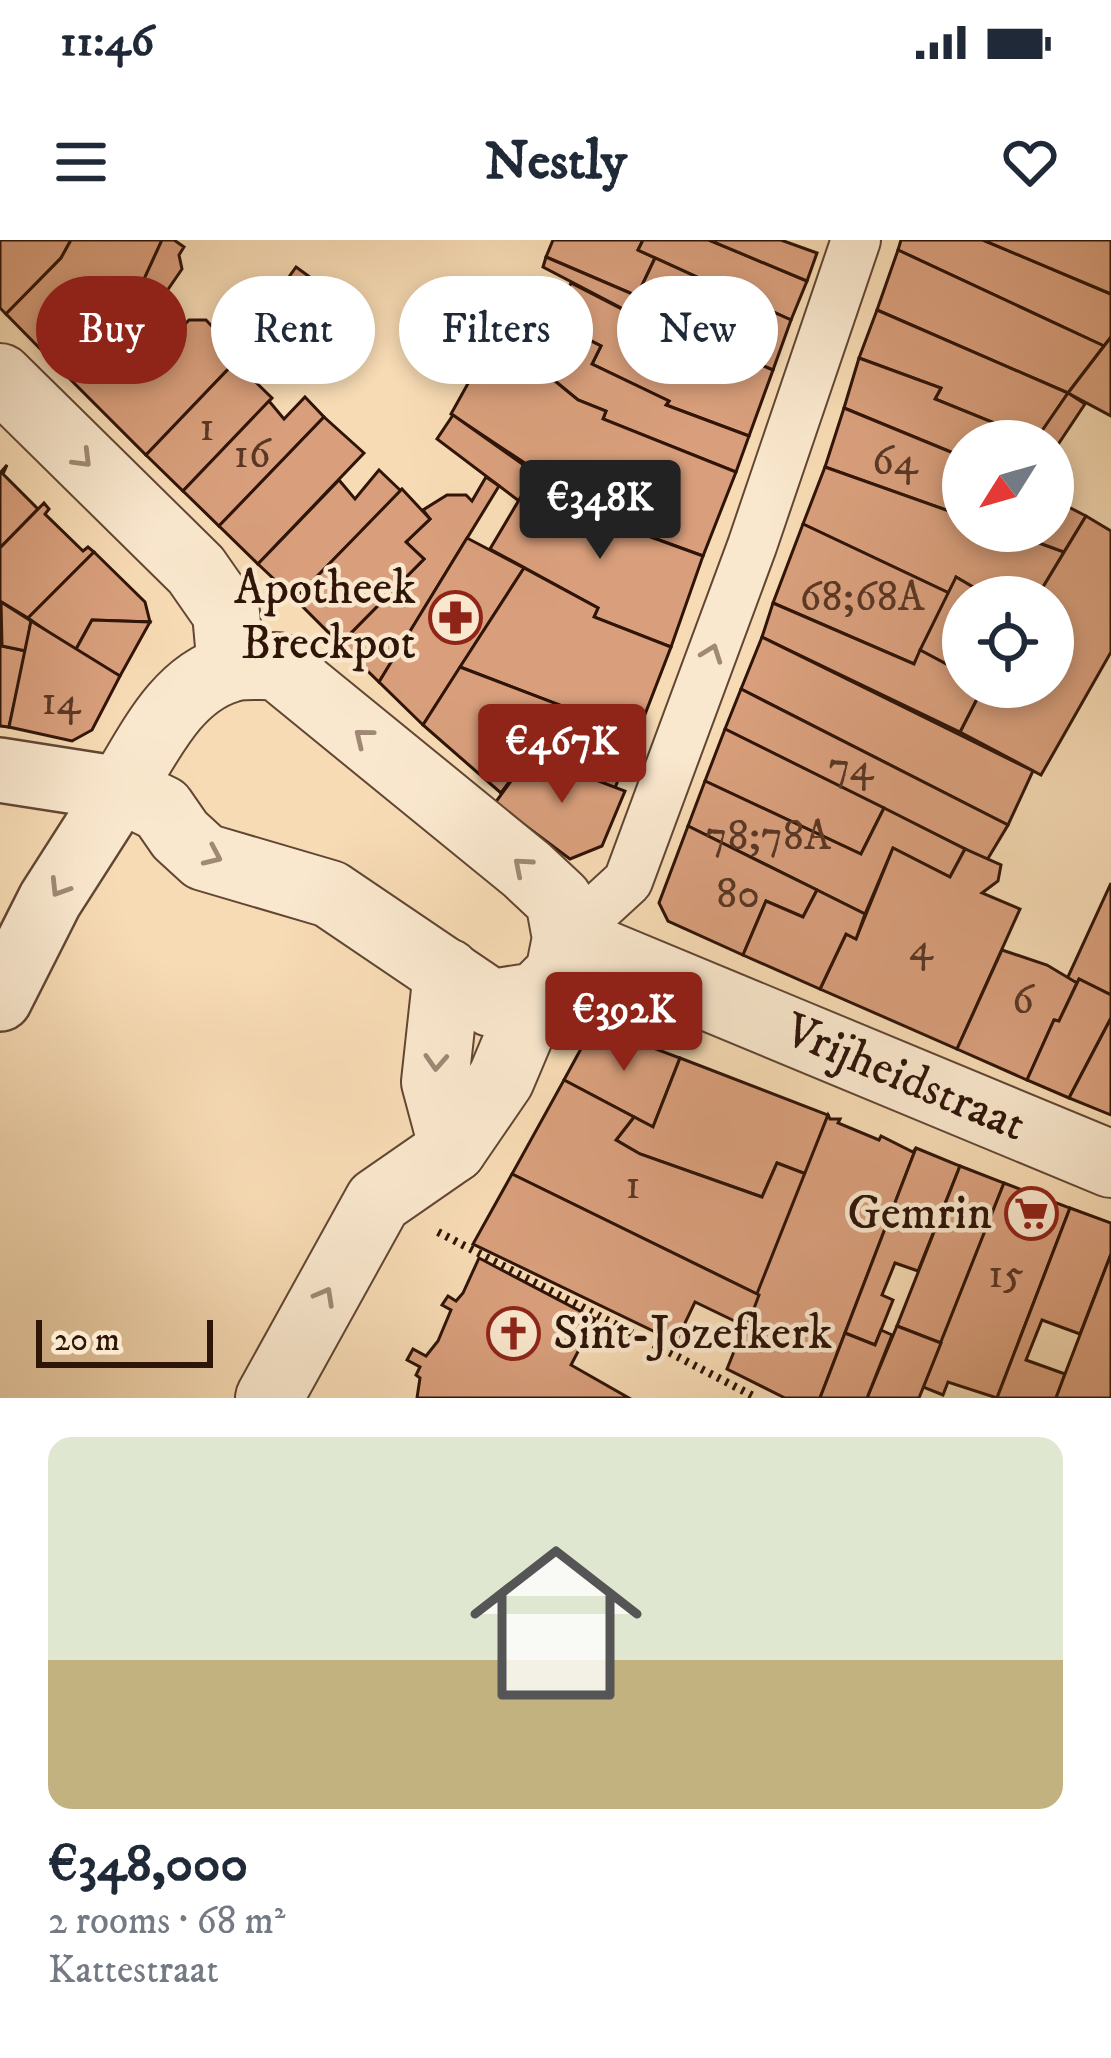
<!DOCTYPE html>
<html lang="en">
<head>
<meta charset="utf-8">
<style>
	:root { --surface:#fff; --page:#f6f6f7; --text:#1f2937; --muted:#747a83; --line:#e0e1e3; --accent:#8f2418 }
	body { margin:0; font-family:"IM FELL DW Pica",serif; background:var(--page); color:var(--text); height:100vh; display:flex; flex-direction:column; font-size:45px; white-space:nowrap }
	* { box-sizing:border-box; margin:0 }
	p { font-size:39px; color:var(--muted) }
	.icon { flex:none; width:66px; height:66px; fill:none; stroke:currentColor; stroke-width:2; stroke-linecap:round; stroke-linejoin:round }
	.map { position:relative; height:1158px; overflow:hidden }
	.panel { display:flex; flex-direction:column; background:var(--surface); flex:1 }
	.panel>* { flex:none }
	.guide { position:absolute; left:36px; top:36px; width:1041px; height:108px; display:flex; gap:24px }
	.needle { width:78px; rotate:233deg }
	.controls { position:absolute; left:942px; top:180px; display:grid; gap:24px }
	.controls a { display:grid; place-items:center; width:132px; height:132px; border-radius:50%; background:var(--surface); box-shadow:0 6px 18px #0003; font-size:60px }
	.scale { position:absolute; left:36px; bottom:30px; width:177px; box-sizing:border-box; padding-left:12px; border:6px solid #2f1408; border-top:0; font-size:33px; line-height:42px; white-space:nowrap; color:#2f1408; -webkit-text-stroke:9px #fae8ce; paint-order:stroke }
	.price { position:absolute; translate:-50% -102px; padding:0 27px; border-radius:12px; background:var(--accent); color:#fff; font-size:39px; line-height:78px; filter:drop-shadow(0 3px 6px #0008) }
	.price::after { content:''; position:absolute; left:50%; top:72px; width:36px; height:27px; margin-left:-18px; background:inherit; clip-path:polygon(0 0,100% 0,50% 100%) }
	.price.on { background:#222; color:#fff }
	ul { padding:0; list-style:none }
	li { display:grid; align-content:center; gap:24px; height:636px; padding:0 48px }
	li+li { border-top:3px solid var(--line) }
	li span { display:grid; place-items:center; height:372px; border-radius:24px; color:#555 }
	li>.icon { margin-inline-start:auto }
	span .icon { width:216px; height:216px; fill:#fffc; stroke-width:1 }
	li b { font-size:51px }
	.tag { padding:0 42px; border-radius:54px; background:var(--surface); box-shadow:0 6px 18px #0003; font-size:42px; line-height:108px }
	.tag.on { background:var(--accent); color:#fff }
	.status { display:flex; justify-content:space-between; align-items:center; height:84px; padding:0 60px; background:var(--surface); direction:ltr }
	.status svg { height:33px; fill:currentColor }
	header { display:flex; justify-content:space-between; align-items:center; height:156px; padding:0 48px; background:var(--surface); font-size:54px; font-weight:700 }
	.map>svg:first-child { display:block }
	.building { fill:#d99f7c; stroke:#2f1408; stroke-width:3 }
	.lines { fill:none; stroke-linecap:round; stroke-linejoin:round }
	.pedestrian-casing { stroke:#614633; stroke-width:52 }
	.minor-casing { stroke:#614633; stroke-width:68 }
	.tertiary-casing { stroke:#614633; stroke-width:70 }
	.path { stroke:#2f1408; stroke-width:8; stroke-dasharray:3 6; stroke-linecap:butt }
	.pedestrian { stroke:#fae8ce; stroke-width:48 }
	.minor { stroke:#fae8ce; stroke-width:63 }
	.tertiary { stroke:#fae8ce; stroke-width:66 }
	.oneway { stroke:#9f8975 }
	.labels { text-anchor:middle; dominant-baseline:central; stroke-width:9; stroke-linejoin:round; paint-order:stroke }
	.number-label { font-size:42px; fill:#5a3725 }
	.poi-label { font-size:48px; fill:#2f1408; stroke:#fae8ce; text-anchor:end }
	.street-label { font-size:48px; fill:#2f1408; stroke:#fae8ce }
</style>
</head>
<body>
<div class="status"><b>11:46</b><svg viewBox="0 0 49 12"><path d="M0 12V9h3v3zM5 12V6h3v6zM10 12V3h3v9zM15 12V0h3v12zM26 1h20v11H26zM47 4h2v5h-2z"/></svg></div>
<header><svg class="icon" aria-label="menu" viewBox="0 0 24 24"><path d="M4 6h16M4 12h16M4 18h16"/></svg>Nestly<svg class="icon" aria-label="heart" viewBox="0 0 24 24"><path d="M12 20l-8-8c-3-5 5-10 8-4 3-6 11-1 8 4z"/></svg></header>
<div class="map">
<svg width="1111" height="1158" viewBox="0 0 1111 1158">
	<rect width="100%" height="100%" fill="#f7dbb4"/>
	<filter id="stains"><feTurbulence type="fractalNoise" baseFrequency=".00167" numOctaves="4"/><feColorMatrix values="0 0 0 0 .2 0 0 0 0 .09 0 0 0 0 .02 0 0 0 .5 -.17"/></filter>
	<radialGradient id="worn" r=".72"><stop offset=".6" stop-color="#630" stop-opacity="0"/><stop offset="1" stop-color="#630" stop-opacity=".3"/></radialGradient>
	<!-- building -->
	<g class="building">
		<polygon points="0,0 71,0 61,18 6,74 0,68"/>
		<polygon points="71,0 162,0 129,72 66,135 6,74 61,18"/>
		<polygon points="162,0 174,0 184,7 179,15 182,29 145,83 167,103 189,80 206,80 238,114 233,119 235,122 146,215 66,135 129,72"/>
		<polygon points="553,0 643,0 638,10 655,18 637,56 546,17"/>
		<polygon points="643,0 709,0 807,41 791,80 638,10"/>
		<polygon points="709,0 781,0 817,13 807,41"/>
		<polygon points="901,0 983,0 1111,54 1111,97 1104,106 898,10"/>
		<polygon points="983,0 1111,0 1111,54"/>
		<polygon points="898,10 1104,106 1068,153 877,70"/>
		<polygon points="546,17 637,56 655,18 791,80 773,130 728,111 723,121 543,27"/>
		<polygon points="296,27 325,48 298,85 269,65"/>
		<polygon points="571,43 723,121 728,111 773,130 749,196 666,165 669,161 592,124 601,106 552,81"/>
		<polygon points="877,70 1068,153 1036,200 935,159 941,148 859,118"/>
		<polygon points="533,72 601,106 592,124 669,161 666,165 749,196 736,232 603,179 606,171 578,160 515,108"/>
		<polygon points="496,93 578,160 606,171 603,179 736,232 703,316 582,272 585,263 451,174"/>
		<polygon points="1111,97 1111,176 1068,153"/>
		<polygon points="859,118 941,148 935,159 1036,200 963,201 963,217 844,168"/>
		<polygon points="235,122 272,158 183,251 146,215"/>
		<polygon points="1068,153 1085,164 1053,212 1053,201 1035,201"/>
		<polygon points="305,157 324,177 219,286 183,251 269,161 284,179"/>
		<polygon points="844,168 963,217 963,276 825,227"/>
		<polygon points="453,175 535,233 519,261 437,199"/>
		<polygon points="324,177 364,213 258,324 219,286"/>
		<polygon points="7,225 3,234 38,269 0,308 0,233"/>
		<polygon points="825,227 963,276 963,291 1006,291 1064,312 1037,357 990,357 956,337 951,354 803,284"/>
		<polygon points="379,230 401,251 295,359 258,324 339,240 355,259"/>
		<polygon points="535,233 585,263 582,272 703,316 671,407 594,377 598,368 490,309"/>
		<polygon points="486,237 499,246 379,442 340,404 424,319 406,302 430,279 423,270 447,255 466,255 472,261"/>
		<polygon points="402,249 430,279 406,302 424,319 340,404 295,359"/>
		<polygon points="1053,259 1086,276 1064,312 1006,291 1053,291"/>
		<polygon points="44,263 49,269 45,274 83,311 88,307 94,312 28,378 0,361 0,308"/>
		<polygon points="1086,276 1111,291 1111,412 1041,535 960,492 983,447 1053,447 1053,357 1037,357"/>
		<polygon points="803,284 951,354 914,424 773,363"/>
		<polygon points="467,298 524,328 423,485 379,442"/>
		<polygon points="94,312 145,362 150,382 92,380 75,411 28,378"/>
		<polygon points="524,328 598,368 594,377 671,407 637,495 460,427"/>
		<polygon points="956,337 990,357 963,357 963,433 920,410"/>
		<polygon points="0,361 2,406 26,411 9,487 0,486"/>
		<polygon points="1,362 31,381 26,411 2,406"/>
		<polygon points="773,363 914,424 920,410 963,433 963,447 983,447 960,492 762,397"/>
		<polygon points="92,380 150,382 120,436 75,411"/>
		<polygon points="31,381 120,436 92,490 72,501 9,487"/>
		<polygon points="762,397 1033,531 1008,585 741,449"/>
		<polygon points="460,427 636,494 615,548 530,515 501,553 423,485"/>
		<polygon points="741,449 1008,585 987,620 725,489"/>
		<polygon points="725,489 884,568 861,614 705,541"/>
		<polygon points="530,515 615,548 599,590 592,596 566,603 501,553"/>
		<polygon points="530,515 625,551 602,606 570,619 495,563"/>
		<polygon points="705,541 861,614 884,568 965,609 950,637 893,608 865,674 688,586"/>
		<polygon points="688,586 817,650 803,677 766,661 743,715 668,681 659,663"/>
		<polygon points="893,608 950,637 965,609 1001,625 998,641 982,653 1020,669 957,809 820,749 846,694 856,699"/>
		<polygon points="1111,643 1111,755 1079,739 1077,743 1067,739"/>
		<polygon points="817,650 865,674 856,699 846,694 820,749 743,715 766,661 803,677"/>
		<polygon points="1002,710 1047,725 1077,743 1059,781 1054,780 1027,840 957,809"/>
		<polygon points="1079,739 1111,755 1111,778 1069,858 1027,840 1054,780 1059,781"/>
		<polygon points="1111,778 1111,875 1069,858"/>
		<polygon points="603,789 680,818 653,887 564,840 589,794"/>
		<polygon points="680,818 828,875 806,934 777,923 762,957 640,914 616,900 634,877 653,887"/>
		<polygon points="564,840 634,877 616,900 640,914 762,957 777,923 806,934 759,1055 512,934"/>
		<polygon points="828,875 830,879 840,879 838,883 879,900 881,896 913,912 916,908 820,1158 785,1158 727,1129"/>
		<polygon points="916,908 960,926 918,1031 895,1023 882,1055 893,1060 875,1105 845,1093"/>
		<polygon points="960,926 1004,943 941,1103 897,1086"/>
		<polygon points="512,934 759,1055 747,1087 695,1062 676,1102 473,1004"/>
		<polygon points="1004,943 1070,968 997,1158 948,1142 943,1155 923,1147"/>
		<polygon points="1070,968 1111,983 1111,1014 1080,1094 1042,1080 1026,1120 1065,1134 1056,1158 997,1158"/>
		<polygon points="1111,1014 1111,1158 1056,1158 1065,1134"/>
		<polygon points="479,1018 595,1079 571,1125 629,1158 417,1158 420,1138 416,1135 420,1127 407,1120 413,1109 426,1116 438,1101 451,1070 442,1065 448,1056 456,1061 463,1053"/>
		<polygon points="897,1086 941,1103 919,1158 867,1158"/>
		<polygon points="881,1090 892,1095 867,1158 820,1158 845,1093 875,1105"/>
	</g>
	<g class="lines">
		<defs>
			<polyline id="pedestrian" points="566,698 628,641 752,306 856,0"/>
			<polyline id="minor" points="0,530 121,549 50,660 0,759"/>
			<g id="tertiary">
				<polyline points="0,137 196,330 226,373 231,428"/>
				<polyline points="566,698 1111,924"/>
				<polyline points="447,732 435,842 453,909"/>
				<path d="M269,1158l109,-197 75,-52 48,-70 35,-83 23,-23 7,-35 -7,-38 -32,-30 -250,-204c-15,1 -34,-2 -48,3 -54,16 -80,76 -108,120l41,20 18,26 24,22 126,37 161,109 45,-7"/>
			</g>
		</defs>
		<!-- pedestrian casing -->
		<use href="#pedestrian" class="pedestrian-casing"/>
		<!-- minor casing -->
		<use href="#minor" class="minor-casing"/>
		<!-- tertiary casing -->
		<use href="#tertiary" class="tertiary-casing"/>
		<!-- path -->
		<polyline class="path" points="438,992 757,1158"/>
		<!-- pedestrian -->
		<use href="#pedestrian" class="pedestrian"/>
		<!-- minor -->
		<use href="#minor" class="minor"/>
		<!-- tertiary -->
		<use href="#tertiary" class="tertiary"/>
	</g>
	<!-- one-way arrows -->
	<defs><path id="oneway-chevron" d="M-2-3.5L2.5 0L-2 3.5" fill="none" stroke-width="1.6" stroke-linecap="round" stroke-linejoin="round" transform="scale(3)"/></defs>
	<g class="oneway">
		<use href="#oneway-chevron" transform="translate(83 219) rotate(45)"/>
		<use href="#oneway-chevron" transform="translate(712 413) rotate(-70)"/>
		<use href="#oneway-chevron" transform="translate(363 497) rotate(-141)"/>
		<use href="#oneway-chevron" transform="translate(213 616) rotate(24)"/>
		<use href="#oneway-chevron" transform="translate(522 626) rotate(-139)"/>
		<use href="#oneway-chevron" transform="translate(59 648) rotate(122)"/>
		<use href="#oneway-chevron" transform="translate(436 822) rotate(93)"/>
		<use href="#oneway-chevron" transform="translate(325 1056) rotate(-61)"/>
	</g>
	<!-- icons -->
	<defs>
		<symbol id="pharmacy-ring" viewBox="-11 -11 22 22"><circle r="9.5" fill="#fae8ce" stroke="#8f2418" stroke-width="1.5"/><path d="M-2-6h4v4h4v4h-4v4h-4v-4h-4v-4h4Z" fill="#8f2418"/></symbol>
		<symbol id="supermarket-ring" viewBox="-11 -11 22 22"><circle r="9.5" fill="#fae8ce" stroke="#8f2418" stroke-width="1.5"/><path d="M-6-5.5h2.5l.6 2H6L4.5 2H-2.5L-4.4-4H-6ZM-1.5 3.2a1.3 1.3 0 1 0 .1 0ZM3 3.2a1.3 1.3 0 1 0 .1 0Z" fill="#8f2418"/></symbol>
		<symbol id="church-ring" viewBox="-11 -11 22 22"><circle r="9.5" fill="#fae8ce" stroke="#8f2418" stroke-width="1.5"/><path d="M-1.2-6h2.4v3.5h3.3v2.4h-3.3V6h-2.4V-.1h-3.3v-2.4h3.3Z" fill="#8f2418"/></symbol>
	</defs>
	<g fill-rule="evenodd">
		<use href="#pharmacy-ring" x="426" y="348" width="59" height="59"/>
		<use href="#supermarket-ring" x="1002" y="944" width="59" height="59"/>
		<use href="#church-ring" x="484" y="1064" width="59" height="59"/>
	</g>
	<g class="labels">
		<!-- number labels -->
		<g class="number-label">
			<text x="207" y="188">1</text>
			<text x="252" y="215">16</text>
			<text x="895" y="222">64</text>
			<text x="862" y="358">68;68A</text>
			<text x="61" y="462">14</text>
			<text x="851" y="528">74</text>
			<text x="768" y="597">78;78A</text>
			<text x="738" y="655">80</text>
			<text x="921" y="708">4</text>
			<text x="1023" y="761">6</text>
			<text x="633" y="946">1</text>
			<text x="1006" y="1035">15</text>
		</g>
		<!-- poi labels -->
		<g class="poi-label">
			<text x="416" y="349">Apotheek<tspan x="416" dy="55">Breckpot</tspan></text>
			<text x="992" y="974">Gemrin</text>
			<text x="553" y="1094" text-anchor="start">Sint-Jozefkerk</text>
		</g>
		<!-- street labels -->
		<g class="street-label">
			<text transform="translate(905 838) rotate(23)">Vrijheidstraat</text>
		</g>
	</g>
	<rect width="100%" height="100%" filter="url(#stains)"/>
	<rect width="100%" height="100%" fill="url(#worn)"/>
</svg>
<div class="controls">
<a><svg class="needle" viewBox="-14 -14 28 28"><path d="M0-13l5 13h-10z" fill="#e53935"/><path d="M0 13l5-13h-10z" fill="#747a83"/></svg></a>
<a><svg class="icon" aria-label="locate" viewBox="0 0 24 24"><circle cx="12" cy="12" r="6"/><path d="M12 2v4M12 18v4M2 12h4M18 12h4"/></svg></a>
</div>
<div class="scale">20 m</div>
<b class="price on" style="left:600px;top:322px">€348K</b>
<b class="price" style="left:562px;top:566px">€467K</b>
<b class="price" style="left:624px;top:834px">€392K</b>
<div class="guide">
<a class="tag on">Buy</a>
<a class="tag">Rent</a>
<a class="tag">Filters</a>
<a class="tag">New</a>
</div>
</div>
<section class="panel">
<ul>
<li><span style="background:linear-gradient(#dfe7d0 60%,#c2b280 0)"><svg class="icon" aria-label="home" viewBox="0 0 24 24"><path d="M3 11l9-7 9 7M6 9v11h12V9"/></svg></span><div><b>€348,000</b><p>2 rooms · 68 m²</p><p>Kattestraat</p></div></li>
</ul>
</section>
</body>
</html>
